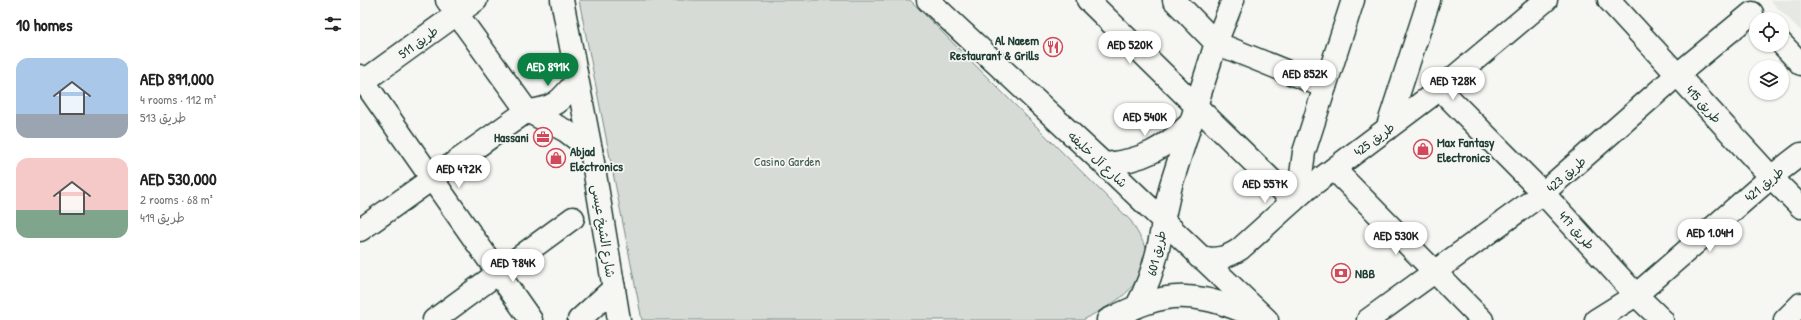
<!DOCTYPE html>
<html lang="en">
<head>
<meta charset="utf-8">
<style>
	:root { --surface:#fff; --page:#f2f2f2; --text:#222; --muted:#767676; --accent:#0b8043 }
	body { margin:0; font-family:"Patrick Hand","Playpen Sans Arabic",sans-serif; background:var(--page); color:var(--text); height:100vh; display:flex; flex-direction:column; font-size:15px; white-space:nowrap }
	* { box-sizing:border-box; margin:0 }
	p { font-size:13px; color:var(--muted) }
	.icon { flex:none; width:22px; height:22px; fill:none; stroke:currentColor; stroke-width:2; stroke-linecap:round; stroke-linejoin:round }
	.map { position:relative; flex:1; overflow:hidden }
	.sheet { display:flex; flex-direction:column; background:var(--surface); width:360px }
	.sheet>* { flex:none }
	.buttons { position:absolute; left:1389px; top:12px; display:grid; gap:8px }
	.buttons a { display:grid; place-items:center; width:40px; height:40px; border-radius:50%; background:var(--surface); box-shadow:0 1px 3px #0004; font-size:20px }
	.price { position:absolute; translate:-50% -34px; padding:0 9px; border-radius:14px; background:#fff; color:#222; font-size:13px; line-height:26px; filter:drop-shadow(0 1px 2px #0008) }
	.price::after { content:''; position:absolute; left:50%; top:24px; width:12px; height:9px; margin-left:-6px; background:inherit; clip-path:polygon(0 0,100% 0,50% 100%) }
	.price.selected { background:var(--accent); color:#fff }
	ul { padding:0; list-style:none }
	li { display:flex; align-items:center; gap:12px; height:100px; padding:0 16px }
	li span { display:grid; place-items:center; flex:none; width:112px; height:80px; border-radius:12px; color:#555 }
	li>.icon { margin-inline-start:auto }
	span .icon { width:48px; height:48px; fill:#fffc; stroke-width:1 }
	li b { font-size:17px }
	h2 { display:flex; justify-content:space-between; align-items:center; height:48px; padding:0 16px; font-size:17px }
	main { display:flex; flex:1; min-height:0 }
	.map>svg:first-child { display:block }
	.built { fill:#e6e8e4 }
	.green { fill:#d6dbd6; stroke:#7a8c85 }
	.lines { fill:none; stroke-linecap:round; stroke-linejoin:round }
	.street-casing { stroke:#1f3d34; stroke-width:25 }
	.secondary-casing { stroke:#1f3d34; stroke-width:25 }
	.street { stroke:#f6f6f2; stroke-width:22 }
	.secondary { stroke:#f6f6f2; stroke-width:22 }
	.labels { text-anchor:middle; dominant-baseline:central; stroke-width:3.5; stroke-linejoin:round; paint-order:stroke }
	.poi-label { font-size:13px; font-weight:bold; fill:#1f3d34; stroke:#f6f6f2; text-anchor:start }
	.street-label { font-size:13px; fill:#1f3d34; stroke:#f6f6f2 }
	.park-label { font-size:13px; fill:#445d54; stroke:#f6f6f2 }
</style>
</head>
<body>
<main>
<section class="sheet">
<h2>10 homes<svg class="icon" aria-label="filters" viewBox="0 0 24 24"><path d="M4 7h16M4 17h16"/><circle cx="9" cy="7" r="2"/><circle cx="15" cy="17" r="2"/></svg></h2>
<ul>
<li><span style="background:linear-gradient(#a9c7e8 70%,#9aa5b1 0)"><svg class="icon" aria-label="home" viewBox="0 0 24 24"><path d="M3 11l9-7 9 7M6 9v11h12V9"/></svg></span><div><b>AED 891,000</b><p>4 rooms · 112 m²</p><p>طريق 513</p></div></li>
<li><span style="background:linear-gradient(#f6c9c9 65%,#7fa58c 0)"><svg class="icon" aria-label="home" viewBox="0 0 24 24"><path d="M3 11l9-7 9 7M6 9v11h12V9"/></svg></span><div><b>AED 530,000</b><p>2 rooms · 68 m²</p><p>طريق 419</p></div></li>
</ul>
</section>
<div class="map">
<svg width="1441" height="320" viewBox="0 0 1441 320">
	<rect width="100%" height="100%" fill="#f6f6f2"/>
	<filter id="ink" filterUnits="userSpaceOnUse"><feTurbulence type="fractalNoise" baseFrequency=".025" numOctaves="2"/><feDisplacementMap in="SourceGraphic" scale="8" xChannelSelector="R" yChannelSelector="G"/><feConvolveMatrix kernelMatrix="1 2 1 2 8 2 1 2 1" color-interpolation-filters="sRGB"/></filter>
	<g filter="url(#ink)">
		<!-- built -->
		<polygon class="built" points="1410,0 1441,0 1441,31"/>
		<!-- green -->
		<path class="green" d="M219,0h331l221,221 16,28c-8,44 -28,51 -64,71h-441z"/>
		<g class="lines">
			<defs>
				<g id="street">
					<polyline points="87,0 167,111 206,131 231,150"/>
					<polyline points="728,0 933,201"/>
					<polyline points="814,0 856,43 965,87"/>
					<polyline points="1249,0 1411,177 1441,207"/>
					<polyline points="1422,44 1441,64"/>
					<polyline points="0,76 171,320"/>
					<polyline points="0,84 116,0"/>
					<polyline points="1080,89 1183,193 1276,295 1302,320"/>
					<polyline points="1027,129 1069,0"/>
					<path d="M744,164c39,-3 59,-15 87,-41"/>
					<polyline points="974,169 1122,320"/>
					<polyline points="943,192 941,175 944,152 993,0"/>
					<polyline points="803,221 811,185 856,43 873,0"/>
					<path d="M0,230l167,-119c27,-2 34,-10 50,-31"/>
					<path d="M839,257c16,4 28,1 41,-8l63,-57 137,-103 106,-89"/>
					<polyline points="74,320 213,218"/>
					<polyline points="219,320 254,288"/>
					<polyline points="1008,320 1183,193 1317,75 1392,13"/>
					<polyline points="1236,320 1276,295 1411,177 1441,154"/>
				</g>
				<g id="secondary">
					<polyline points="202,0 231,150 259,320"/>
					<polyline points="568,0 744,164 907,320"/>
					<path d="M777,306c15,-28 22,-54 26,-85"/>
					<path d="M748,320c24,-12 51,-25 79,-23 25,1 48,11 71,20"/>
					<polyline points="1425,320 1441,304"/>
				</g>
			</defs>
			<!-- street casing -->
			<use href="#street" class="street-casing"/>
			<!-- secondary casing -->
			<use href="#secondary" class="secondary-casing"/>
			<!-- street -->
			<use href="#street" class="street"/>
			<!-- secondary -->
			<use href="#secondary" class="secondary"/>
		</g>
	</g>
	<!-- icons -->
	<defs>
		<symbol id="restaurant-ring" viewBox="-11 -11 22 22"><circle r="9.5" fill="#f6f6f2" stroke="#d1495b" stroke-width="1.5"/><path d="M-5-6h1v4h1v-4h1v4h1v-4h1v5L-1.5 .5V6h-2V.5L-5-1ZM5-6V6H3V1.5H1.5Q1.5-4 5-6Z" fill="#d1495b"/></symbol>
		<symbol id="office-ring" viewBox="-11 -11 22 22"><circle r="9.5" fill="#f6f6f2" stroke="#d1495b" stroke-width="1.5"/><path d="M-6-3h4V-5.5h4V-3h4V5H-6ZM-1-4.5V-3h2v-1.5ZM-6 0V1H6V0Z" fill="#d1495b"/></symbol>
		<symbol id="shop-ring" viewBox="-11 -11 22 22"><circle r="9.5" fill="#f6f6f2" stroke="#d1495b" stroke-width="1.5"/><path d="M-5-2.5h2.3a2.7 3.5 0 0 1 5.4 0H5L5.5 6h-11ZM-1.5-2.5h3a1.5 2.3 0 0 0-3 0Z" fill="#d1495b"/></symbol>
		<symbol id="bank-ring" viewBox="-11 -11 22 22"><circle r="9.5" fill="#f6f6f2" stroke="#d1495b" stroke-width="1.5"/><path d="M-6-4H6V4H-6ZM0-2.3a2.3 2.3 0 1 0 0 4.6a2.3 2.3 0 1 0 0-4.6Z" fill="#d1495b"/></symbol>
	</defs>
	<g fill-rule="evenodd">
		<use href="#restaurant-ring" x="682" y="36" width="22" height="22"/>
		<use href="#office-ring" x="172" y="126" width="22" height="22"/>
		<use href="#shop-ring" x="1052" y="138" width="22" height="22"/>
		<use href="#shop-ring" x="185" y="147" width="22" height="22"/>
		<use href="#bank-ring" x="970" y="262" width="22" height="22"/>
	</g>
	<g class="labels">
		<!-- poi labels -->
		<g class="poi-label">
			<text x="679" y="40" text-anchor="end">Al Naeem<tspan x="679" dy="15">Restaurant &amp; Grills</tspan></text>
			<text x="169" y="137" text-anchor="end">Hassani</text>
			<text x="1077" y="142">Max Fantasy<tspan x="1077" dy="15">Electronics</tspan></text>
			<text x="210" y="151">Abjad<tspan x="210" dy="15">Electronics</tspan></text>
			<text x="995" y="273">NBB</text>
		</g>
		<!-- street labels -->
		<g class="street-label">
			<text transform="translate(58 42) rotate(-36)">طريق 511</text>
			<text transform="translate(1344 104) rotate(48)">طريق 415</text>
			<text transform="translate(1014 139) rotate(-37)">طريق 425</text>
			<text transform="translate(738 159) rotate(43)">شارع آل خليفه</text>
			<text transform="translate(1206 174) rotate(-41)">طريق 423</text>
			<text transform="translate(1404 184) rotate(-40)">طريق 421</text>
			<text transform="translate(1217 230) rotate(48)">طريق 417</text>
			<text transform="translate(244 231) rotate(81)">شارع الشيخ عيسى</text>
			<text transform="translate(796 253) rotate(-77)">طريق 601</text>
		</g>
		<!-- park labels -->
		<g class="park-label">
			<text x="427" y="161">Casino Garden</text>
		</g>
	</g>
</svg>
<div class="buttons">
<a><svg class="icon" aria-label="locate" viewBox="0 0 24 24"><circle cx="12" cy="12" r="6"/><path d="M12 2v4M12 18v4M2 12h4M18 12h4"/></svg></a>
<a><svg class="icon" aria-label="layers" viewBox="0 0 24 24"><path d="M12 4l9 5-9 5-9-5zM3 14l9 5 9-5"/></svg></a>
</div>
<b class="price" style="left:770px;top:65px">AED 520K</b>
<b class="price selected" style="left:188px;top:87px">AED 891K</b>
<b class="price" style="left:945px;top:94px">AED 852K</b>
<b class="price" style="left:1093px;top:101px">AED 728K</b>
<b class="price" style="left:785px;top:137px">AED 540K</b>
<b class="price" style="left:99px;top:189px">AED 472K</b>
<b class="price" style="left:905px;top:204px">AED 557K</b>
<b class="price" style="left:1350px;top:253px">AED 1.04M</b>
<b class="price" style="left:1036px;top:256px">AED 530K</b>
<b class="price" style="left:153px;top:283px">AED 784K</b>
</div>
</main>
</body>
</html>
